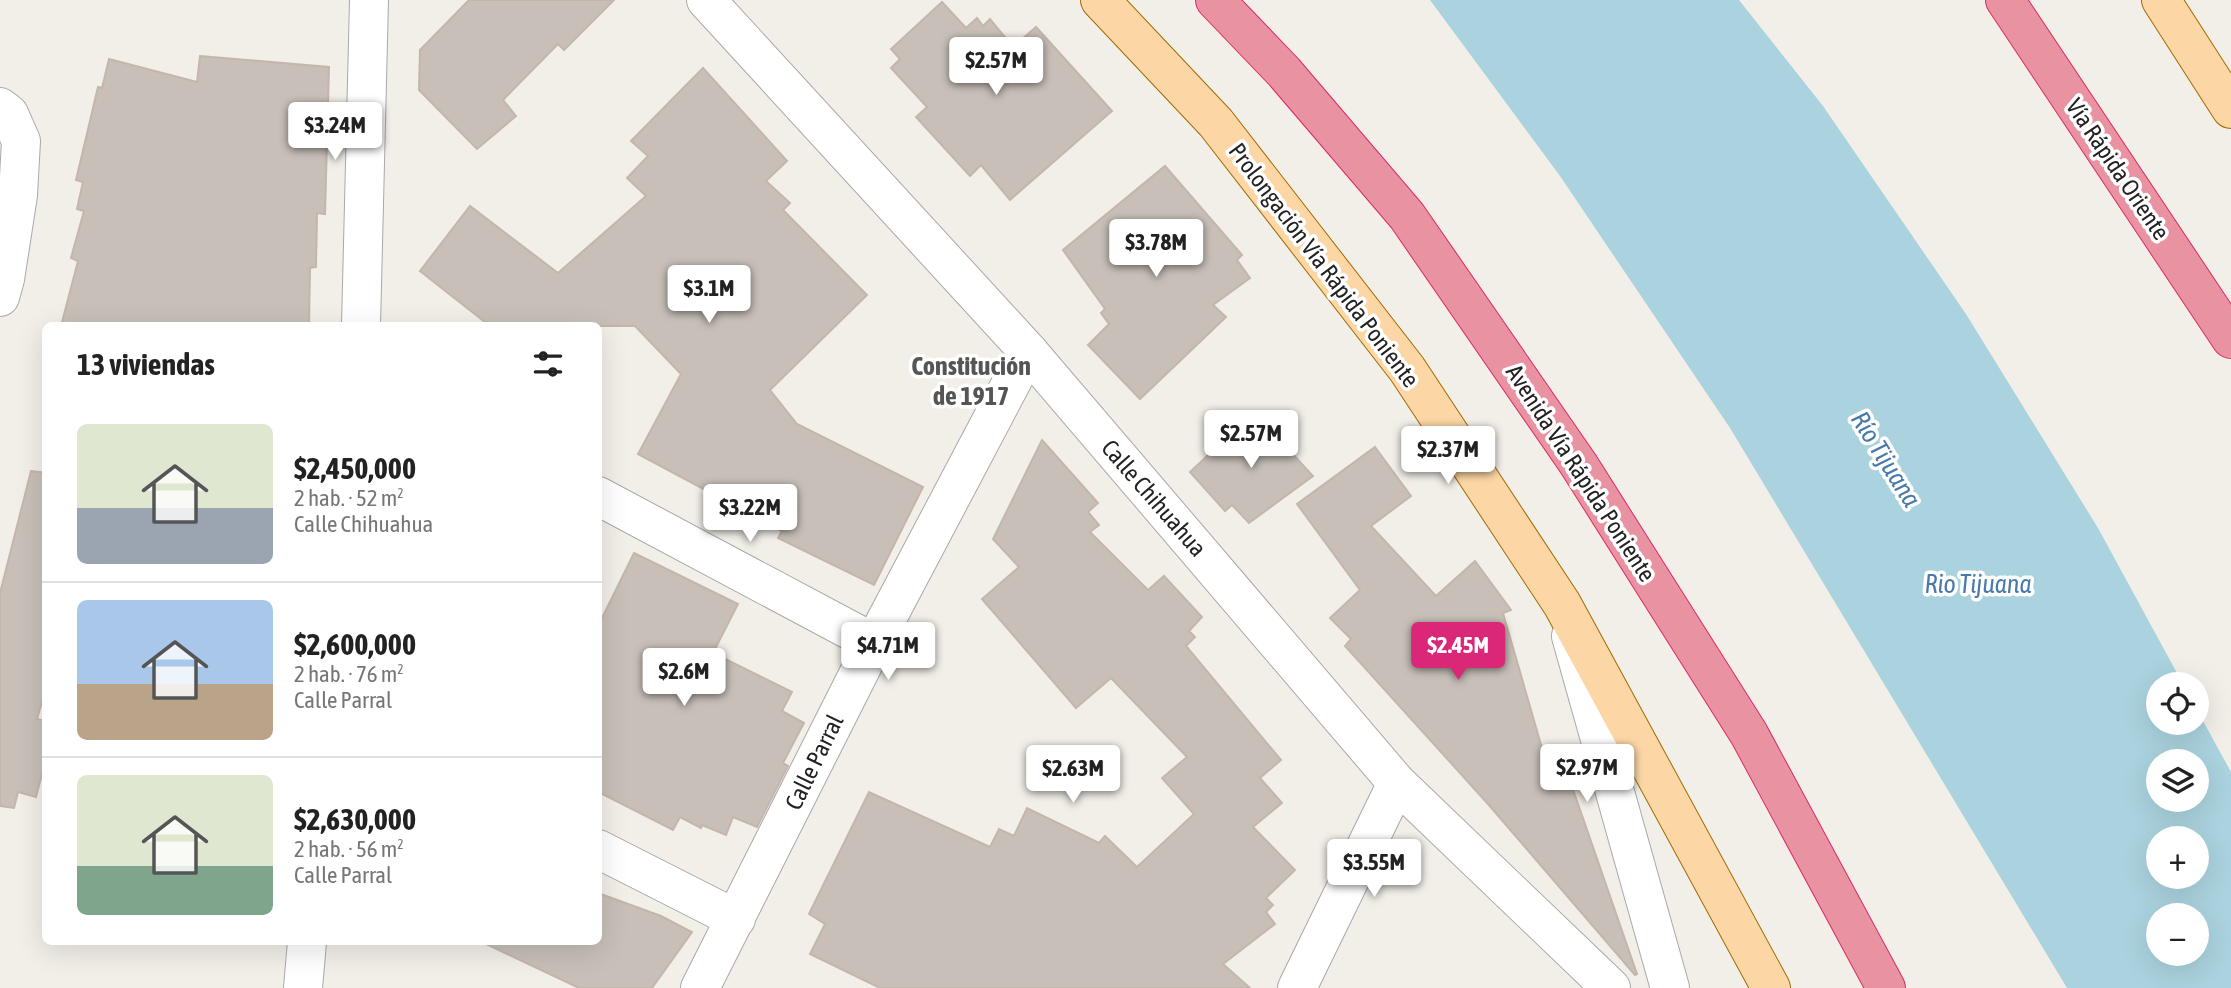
<!DOCTYPE html>
<html lang="es">
<head>
<meta charset="utf-8">
<style>
	:root { --surface:#fff; --page:#f6f6f6; --text:#222; --muted:#767676; --line:#e0e0e0; --accent:#db2777 }
	body { margin:0; font-family:"Asap Condensed",sans-serif; background:var(--page); color:var(--text); height:100vh; display:flex; flex-direction:column; font-size:26px; white-space:nowrap }
	* { box-sizing:border-box; margin:0 }
	p { font-size:23px; color:var(--muted) }
	.icon { flex:none; width:38px; height:38px; fill:none; stroke:currentColor; stroke-width:2; stroke-linecap:round; stroke-linejoin:round }
	.map { position:relative; flex:1; overflow:hidden }
	.panel { position:absolute; left:42px; top:322px; width:560px; height:623px; display:flex; flex-direction:column; background:var(--surface); border-radius:10px; box-shadow:0 7px 28px #0002 }
	.panel>* { flex:none }
	.fabs { position:absolute; left:2146px; top:672px; display:grid; gap:14px }
	.fabs a { display:grid; place-items:center; width:63px; height:63px; border-radius:50%; background:var(--surface); box-shadow:0 7px 28px #0002; font-size:35px }
	.price { position:absolute; translate:-50% -60px; padding:0 16px; border-radius:7px; background:#fff; color:#222; font-size:23px; line-height:46px; filter:drop-shadow(0 2px 4px #0008) }
	.price::after { content:''; position:absolute; left:50%; top:42px; width:21px; height:16px; margin-left:-10px; background:inherit; clip-path:polygon(0 0,100% 0,50% 100%) }
	.price.selected { background:var(--accent); color:#fff }
	ul { padding:0; list-style:none }
	li { display:flex; align-items:center; gap:21px; height:175px; padding:0 35px }
	li+li { border-top:2px solid var(--line) }
	li span { display:grid; place-items:center; flex:none; width:196px; height:140px; border-radius:10px; color:#555 }
	li>.icon { margin-inline-start:auto }
	span .icon { width:84px; height:84px; fill:#fffc; stroke-width:1 }
	li b { font-size:30px }
	h2 { display:flex; justify-content:space-between; align-items:center; height:84px; padding:0 35px; font-size:30px }
	.map>svg:first-child { display:block }
	.water { fill:#aad3df; fill-rule:evenodd }
	.building { fill:#c7bfb8; stroke:#c4b6ab; stroke-width:2 }
	.lines { fill:none; stroke-linecap:round; stroke-linejoin:round }
	.minor-casing { stroke:#a9a9a9; stroke-width:40 }
	.major-casing { stroke:#a06b00; stroke-width:40 }
	.highway-casing { stroke:#dc2a67; stroke-width:40 }
	.minor { stroke:#fff; stroke-width:38 }
	.major { stroke:#fcd6a4; stroke-width:38 }
	.highway { stroke:#e892a2; stroke-width:38 }
	.labels { text-anchor:middle; dominant-baseline:central; stroke-width:7; stroke-linejoin:round; paint-order:stroke }
	.street-label { font-size:24px; fill:#222; stroke:#fff }
	.neighbourhood-label { font-size:26px; font-weight:bold; fill:#555; stroke:#fff }
	.water-label { font-size:26px; font-style:italic; fill:#4a7aab; stroke:#fff }
</style>
</head>
<body>
<div class="map">
<svg width="2231" height="988" viewBox="0 0 2231 988">
	<rect width="100%" height="100%" fill="#f2efe9"/>
	<!-- water -->
	<path class="water" d="M1430,0h309l84,106 143,208 132,214 85,156h-25v39h38v-15l35,64v216h-164l-337,-560 -170,-252zM2158,761h38v39h-38zM2158,838h38v39h-38zM2158,915h38v39h-38z"/>
	<!-- building -->
	<g class="building">
		<polygon points="469,0 614,0 564,50 558,44 503,100 516,116 477,149 419,90 420,50"/>
		<polygon points="942,2 966,28 977,18 983,26 990,19 1013,47 1036,27 1112,111 1010,200 981,165 970,176 916,117 927,107 891,68 900,59 891,49"/>
		<polygon points="200,56 329,67 325,214 317,213 316,267 310,268 309,326 61,326 78,261 71,258 84,211 77,209 83,182 76,180 98,87 102,88 109,59 197,82"/>
		<polygon points="703,68 787,161 766,181 790,203 783,210 867,295 770,390 797,424 923,487 874,585 778,538 782,531 638,454 681,374 635,326 490,326 420,271 470,206 558,273 646,196 627,178 648,156 631,141"/>
		<polygon points="1165,166 1242,255 1237,260 1250,278 1213,305 1226,317 1140,399 1088,345 1109,324 1101,313 1105,309 1063,250"/>
		<polygon points="1254,412 1313,476 1249,523 1232,505 1225,511 1190,472"/>
		<polygon points="1042,440 1098,503 1088,512 1099,525 1090,532 1148,590 1164,576 1202,617 1189,631 1195,637 1186,646 1281,760 1260,778 1282,803 1253,827 1295,870 1266,898 1273,905 1266,912 1275,924 1223,964 1250,988 880,988 810,954 825,924 809,914 869,792 990,847 999,829 1014,836 1027,808 1099,843 1105,836 1137,867 1194,814 1162,778 1187,757 1111,678 1076,708 982,599 1019,567 993,539"/>
		<polygon points="1375,447 1411,496 1371,526 1436,596 1475,561 1511,610 1503,613 1546,762 1560,752 1637,974 1635,975 1488,804 1345,646 1351,639 1330,618 1360,590 1297,504"/>
		<polygon points="31,471 46,473 46,688 37,719 46,721 46,759 36,797 18,792 14,808 0,806 0,593"/>
		<polygon points="634,553 738,604 713,653 792,692 782,711 804,723 783,763 788,766 757,827 733,817 726,835 702,825 701,828 680,817 673,830 598,792 598,626"/>
		<polygon points="598,893 661,916 692,932 652,988 579,988 482,942 598,942"/>
	</g>
	<g class="lines">
		<defs>
			<g id="minor">
				<polyline points="706,0 1028,351 1397,783 1611,988"/>
				<polyline points="0,107 9,114 21,141 18,195 5,279 0,297"/>
				<polyline points="361,326 369,0"/>
				<polyline points="598,496 874,643"/>
				<polyline points="1571,636 1670,988"/>
				<polyline points="598,849 736,919"/>
				<polyline points="303,988 307,942"/>
				<polyline points="700,988 874,643 1028,351"/>
				<polyline points="1297,988 1397,783"/>
			</g>
			<g id="major">
				<polyline points="1100,0 1216,123 1407,369 1562,604 1771,988"/>
				<polyline points="2161,0 2231,109"/>
			</g>
			<g id="highway">
				<polyline points="1215,0 1284,72 1407,216 1579,465 1749,734 1886,988"/>
				<polyline points="2005,0 2231,339"/>
			</g>
		</defs>
		<!-- minor casing -->
		<use href="#minor" class="minor-casing"/>
		<!-- major casing -->
		<use href="#major" class="major-casing"/>
		<!-- highway casing -->
		<use href="#highway" class="highway-casing"/>
		<!-- minor -->
		<use href="#minor" class="minor"/>
		<!-- major -->
		<use href="#major" class="major"/>
		<!-- highway -->
		<use href="#highway" class="highway"/>
	</g>
	<g class="labels">
		<!-- street labels -->
		<g class="street-label">
			<text transform="translate(2118 169) rotate(56)">Vía Rápida Oriente</text>
			<text transform="translate(1324 265) rotate(53)">Prolongación Vía Rápida Poniente</text>
			<text transform="translate(1581 473) rotate(57)">Avenida Vía Rápida Poniente</text>
			<text transform="translate(1154 498) rotate(49)">Calle Chihuahua</text>
			<text transform="translate(814 762) rotate(-64)">Calle Parral</text>
		</g>
		<!-- neighbourhood labels -->
		<g class="neighbourhood-label">
			<text x="971" y="366">Constitución<tspan x="971" dy="30">de 1917</tspan></text>
		</g>
		<!-- water labels -->
		<g class="water-label">
			<text transform="translate(1886 459) rotate(58)">Río Tijuana</text>
			<text x="1978" y="584">Rio Tijuana</text>
		</g>
	</g>
</svg>
<div class="fabs">
<a><svg class="icon" aria-label="locate" viewBox="0 0 24 24"><circle cx="12" cy="12" r="6"/><path d="M12 2v4M12 18v4M2 12h4M18 12h4"/></svg></a>
<a><svg class="icon" aria-label="layers" viewBox="0 0 24 24"><path d="M12 4l9 5-9 5-9-5zM3 14l9 5 9-5"/></svg></a>
<a>+</a>
<a>−</a>
</div>
<b class="price" style="left:996px;top:97px">$2.57M</b>
<b class="price" style="left:335px;top:162px">$3.24M</b>
<b class="price" style="left:1156px;top:279px">$3.78M</b>
<b class="price" style="left:709px;top:325px">$3.1M</b>
<b class="price" style="left:1251px;top:470px">$2.57M</b>
<b class="price" style="left:1448px;top:486px">$2.37M</b>
<b class="price" style="left:750px;top:544px">$3.22M</b>
<b class="price" style="left:888px;top:682px">$4.71M</b>
<b class="price selected" style="left:1458px;top:682px">$2.45M</b>
<b class="price" style="left:684px;top:708px">$2.6M</b>
<b class="price" style="left:1587px;top:804px">$2.97M</b>
<b class="price" style="left:1073px;top:805px">$2.63M</b>
<b class="price" style="left:1374px;top:899px">$3.55M</b>
<section class="panel">
<h2>13 viviendas<svg class="icon" aria-label="filters" viewBox="0 0 24 24"><path d="M4 7h16M4 17h16"/><circle cx="9" cy="7" r="2"/><circle cx="15" cy="17" r="2"/></svg></h2>
<ul>
<li><span style="background:linear-gradient(#dfe7d0 60%,#9aa5b1 0)"><svg class="icon" aria-label="home" viewBox="0 0 24 24"><path d="M3 11l9-7 9 7M6 9v11h12V9"/></svg></span><div><b>$2,450,000</b><p>2 hab. · 52 m²</p><p>Calle Chihuahua</p></div></li>
<li><span style="background:linear-gradient(#a9c7e8 60%,#b9a48a 0)"><svg class="icon" aria-label="home" viewBox="0 0 24 24"><path d="M3 11l9-7 9 7M6 9v11h12V9"/></svg></span><div><b>$2,600,000</b><p>2 hab. · 76 m²</p><p>Calle Parral</p></div></li>
<li><span style="background:linear-gradient(#dfe7d0 65%,#7fa58c 0)"><svg class="icon" aria-label="home" viewBox="0 0 24 24"><path d="M3 11l9-7 9 7M6 9v11h12V9"/></svg></span><div><b>$2,630,000</b><p>2 hab. · 56 m²</p><p>Calle Parral</p></div></li>
</ul>
</section>
</div>
</body>
</html>
